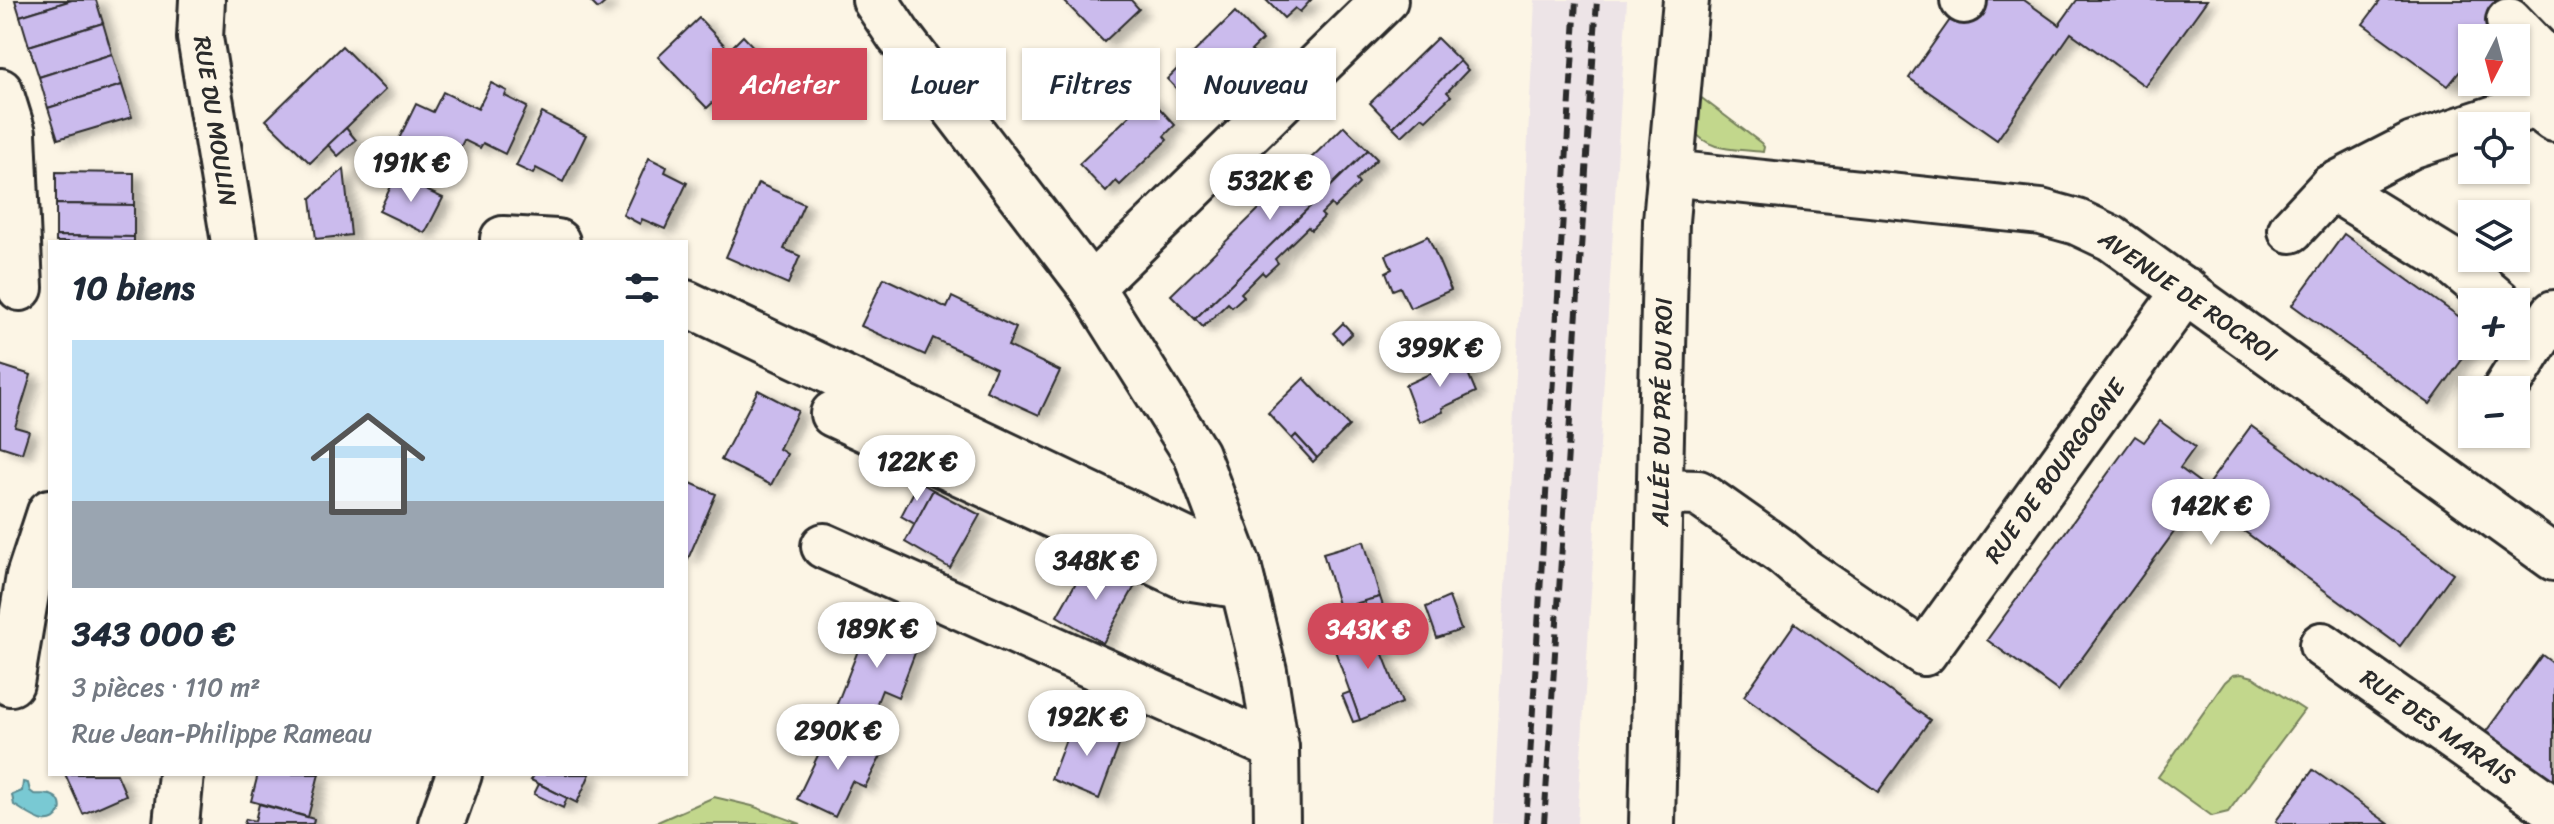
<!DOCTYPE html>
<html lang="fr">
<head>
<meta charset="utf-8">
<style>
	:root { --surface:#fff; --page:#f2f2f3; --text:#1f2937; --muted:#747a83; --line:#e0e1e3; --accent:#d1495b }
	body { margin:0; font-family:Sriracha,sans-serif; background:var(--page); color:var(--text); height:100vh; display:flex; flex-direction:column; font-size:30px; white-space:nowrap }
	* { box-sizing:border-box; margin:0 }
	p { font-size:26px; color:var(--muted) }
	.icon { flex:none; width:44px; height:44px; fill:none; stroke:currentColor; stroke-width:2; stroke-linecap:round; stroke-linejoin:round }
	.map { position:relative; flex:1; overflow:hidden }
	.details { position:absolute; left:48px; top:240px; width:640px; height:536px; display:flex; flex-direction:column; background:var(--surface); border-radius:0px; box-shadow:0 2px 6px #0004 }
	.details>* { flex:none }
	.hud { position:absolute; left:712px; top:48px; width:760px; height:72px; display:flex; gap:16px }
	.needle { width:52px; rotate:186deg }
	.fabs { position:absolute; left:2458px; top:24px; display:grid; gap:16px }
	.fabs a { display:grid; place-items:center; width:72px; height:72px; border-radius:0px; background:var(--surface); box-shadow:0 2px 6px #0004; font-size:40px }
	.price { position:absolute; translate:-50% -68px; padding:0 18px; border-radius:28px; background:#fff; color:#222; font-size:26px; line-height:52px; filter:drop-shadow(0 2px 4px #0008) }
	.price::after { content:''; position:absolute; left:50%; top:48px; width:24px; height:18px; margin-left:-12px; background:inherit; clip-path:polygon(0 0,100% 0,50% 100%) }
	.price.on { background:var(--accent); color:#fff }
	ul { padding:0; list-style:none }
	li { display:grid; align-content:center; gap:16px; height:424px; padding:0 24px }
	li+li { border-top:2px solid var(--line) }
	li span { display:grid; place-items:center; height:248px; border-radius:0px; color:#555 }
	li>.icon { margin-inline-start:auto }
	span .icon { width:144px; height:144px; fill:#fffc; stroke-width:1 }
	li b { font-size:34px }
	h2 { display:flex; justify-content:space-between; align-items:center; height:96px; padding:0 24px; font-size:34px }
	.pill { padding:0 28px; border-radius:0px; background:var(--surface); box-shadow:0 2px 6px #0004; font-size:28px; line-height:72px }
	.pill.on { background:var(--accent); color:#fff }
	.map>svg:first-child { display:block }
	.built { fill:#ede4e7 }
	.green { fill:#c2d78c; stroke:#76815c; stroke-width:2 }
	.water { fill:#79c9d3; stroke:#5a8a90; stroke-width:2 }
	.building { fill:#cbbbed; stroke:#2b2b2b; stroke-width:2; filter:url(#shadow) }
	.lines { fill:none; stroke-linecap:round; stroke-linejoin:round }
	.minor-casing { stroke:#2b2b2b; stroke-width:50 }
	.minor { stroke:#fcf5e5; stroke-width:44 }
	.rail { stroke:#2b2b2b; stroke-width:6; stroke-dasharray:12 6; stroke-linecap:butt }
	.labels { text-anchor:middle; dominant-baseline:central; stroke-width:7; stroke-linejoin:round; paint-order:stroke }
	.street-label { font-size:24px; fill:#2b2b2b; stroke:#fcf5e5 }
</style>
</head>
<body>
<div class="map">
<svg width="2554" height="824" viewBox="0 0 2554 824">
	<defs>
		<filter id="shadow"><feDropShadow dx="9" dy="5" stdDeviation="4" flood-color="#0004"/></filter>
	</defs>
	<rect width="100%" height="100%" fill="#fcf5e5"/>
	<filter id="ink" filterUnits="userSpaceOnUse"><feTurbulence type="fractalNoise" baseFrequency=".0125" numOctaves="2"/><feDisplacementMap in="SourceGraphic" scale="16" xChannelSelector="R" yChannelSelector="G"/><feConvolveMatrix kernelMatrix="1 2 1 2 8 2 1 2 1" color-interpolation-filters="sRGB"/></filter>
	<g filter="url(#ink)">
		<!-- built -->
		<polygon class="built" points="1535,0 1627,0 1577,824 1493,824"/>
		<!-- green -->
		<g class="green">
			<path d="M1695,93l66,50 3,4 -1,5c-28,-4 -53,1 -71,-23z"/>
			<polygon points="2242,674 2253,677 2304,710 2228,812 2212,816 2158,777 2225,682 2233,675"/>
			<polygon points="714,797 752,806 801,824 653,824"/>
		</g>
		<!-- water -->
		<path class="water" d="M23,782l5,1 2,8 4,3c7,1 14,-1 19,2 15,7 6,28 -9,25 -10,-2 -21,-11 -30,-16l-2,-10 10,-4z"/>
		<!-- building -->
		<g class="building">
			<polygon points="15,0 72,0 20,16"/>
			<polygon points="72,0 96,0 103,23 29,46 20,16"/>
			<polygon points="589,0 608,0 598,9"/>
			<polygon points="1063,0 1131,0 1139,9 1104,42"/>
			<polygon points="1266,0 1311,0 1300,12 1295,8 1284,18"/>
			<polygon points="1964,0 2024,0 2059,25 2077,0 2207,0 2145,86 2071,33 1997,140 1909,78"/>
			<polygon points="2381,0 2511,0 2497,38 2472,38 2472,56 2448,86 2363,24"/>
			<polygon points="1235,12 1262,40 1251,51 1255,54 1209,101 1205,96 1194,107 1167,79"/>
			<polygon points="699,18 729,50 743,36 762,56 707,108 658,57"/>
			<polygon points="103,23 112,54 39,77 29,46"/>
			<polygon points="1437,38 1460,61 1393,127 1370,103"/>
			<polygon points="342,46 385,90 310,163 266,120"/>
			<polygon points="112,54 122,85 48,108 39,77"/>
			<polygon points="1460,61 1468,70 1447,92 1451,96 1426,120 1422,117 1402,136 1393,127"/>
			<polygon points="491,83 507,91 505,96 527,107 505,154 483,143 480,148 464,140 450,167 433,159 428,172 391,155 416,104 433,112 443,92 478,109"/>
			<polygon points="122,85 132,117 58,139 48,108"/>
			<polygon points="1149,97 1175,125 1164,136 1167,140 1120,185 1116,181 1106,192 1079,164"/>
			<polygon points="542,113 586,135 563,182 536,168 533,174 516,166"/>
			<polygon points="1344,126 1368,150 1195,319 1171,295"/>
			<polygon points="346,128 356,140 338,156 328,145"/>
			<polygon points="1368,150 1377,159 1356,180 1359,184 1334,208 1331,204 1321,214 1324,217 1311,230 1308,227 1275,259 1278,263 1265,275 1262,272 1241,293 1244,296 1232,307 1228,303 1203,327 1195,319"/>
			<polygon points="649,158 667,167 665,172 687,183 665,229 642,219 640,224 623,215"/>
			<polygon points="344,169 351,235 316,239 311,198"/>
			<polygon points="56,172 134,173 134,205 56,204"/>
			<polygon points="396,176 443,198 425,233 379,211"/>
			<polygon points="758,183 804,204 784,249 800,256 788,284 726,257"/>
			<polygon points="56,204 134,205 134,237 56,236"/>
			<polygon points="2344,234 2472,326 2472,346 2430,404 2292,305"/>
			<polygon points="56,236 134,237 134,242 56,242"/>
			<polygon points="1428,236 1451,290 1410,308 1400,287 1393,290 1386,272 1392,269 1386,255"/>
			<polygon points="884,278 947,308 952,297 1016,328 1008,346 1060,371 1039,415 986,391 996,368 933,338 925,355 861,326"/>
			<polygon points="1343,323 1352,333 1342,343 1333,333"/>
			<polygon points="1460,354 1476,392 1442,408 1443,412 1419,422 1405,385 1447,366 1444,361"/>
			<polygon points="0,365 31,375 15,427 29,431 22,453 0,446"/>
			<polygon points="1304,378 1349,426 1317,458 1296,435 1292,439 1268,413"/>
			<polygon points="758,390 798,411 779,449 787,454 771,485 721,460"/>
			<polygon points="2160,421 2195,447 2180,468 2206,487 2251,426 2453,573 2400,646 2199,498 2058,691 1987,640 2135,436 2144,442"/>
			<polygon points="1296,435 1317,458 1313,462 1292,439"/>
			<polygon points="686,481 716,494 688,559 686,558"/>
			<polygon points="919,482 933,490 915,524 901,516"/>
			<polygon points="933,490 980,515 950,568 905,542"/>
			<polygon points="1364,541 1380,597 1339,608 1323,553"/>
			<polygon points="1088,561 1135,586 1103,643 1057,616"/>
			<polygon points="1380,597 1383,606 1367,610 1364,601"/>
			<polygon points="1449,597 1461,630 1437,638 1426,607"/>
			<polygon points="870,620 920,640 898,697 882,690 869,723 835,709"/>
			<polygon points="1389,622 1395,637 1379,644 1402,703 1360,720 1333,645"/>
			<polygon points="1795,623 1930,720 1878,792 1744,696"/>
			<polygon points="2542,655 2554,664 2554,795 2479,741"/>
			<polygon points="1350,692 1360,720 1353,722 1342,695"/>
			<polygon points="1074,718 1122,737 1099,799 1051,779"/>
			<polygon points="830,730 882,754 865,787 852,781 835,817 797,799"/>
			<polygon points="2313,770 2361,804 2389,824 2280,824 2276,821"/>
			<polygon points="65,774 117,774 126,795 83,814"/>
			<polygon points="258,774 319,774 308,817 251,801"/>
			<polygon points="535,774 590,774 577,803 531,780"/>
			<polygon points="539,784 567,798 563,808 534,794"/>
			<polygon points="259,804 314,819 313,824 244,824 246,819 255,821"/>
		</g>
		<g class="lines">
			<defs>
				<g id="minor">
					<polyline points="202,0 200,38 234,242"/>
					<polyline points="875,0 899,36 1091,287 1196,454 1238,565 1264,671 1276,748 1277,824"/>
					<polyline points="1963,0 1964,1"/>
					<polyline points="2509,21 2538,51 2535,105"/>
					<polyline points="0,91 13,133 20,288"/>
					<polyline points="1669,173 2041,212 2077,222 2111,238 2554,558"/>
					<polyline points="2331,187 2448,259 2499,302"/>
					<polyline points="2291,230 2331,187 2413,145 2535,105 2554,119"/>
					<polyline points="503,239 557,242"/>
					<polyline points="1091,287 1385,0"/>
					<polyline points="686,303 1238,565"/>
					<polyline points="2505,390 2554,313"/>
					<polyline points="833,414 1186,577 1243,586"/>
					<polyline points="1661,492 1698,493 1783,553 1803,570 1924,653 2186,290"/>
					<polyline points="824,546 1276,748"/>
					<polyline points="2322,645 2554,809"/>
					<polyline points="11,683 29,576 50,512"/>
					<polyline points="176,824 181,774"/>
					<polyline points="441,824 459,774"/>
					<polyline points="1652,824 1666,221 1686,0"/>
				</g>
			</defs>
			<!-- minor casing -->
			<use href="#minor" class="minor-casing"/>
			<!-- minor -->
			<use href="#minor" class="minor"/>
			<!-- rail -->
			<g class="rail">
				<polyline points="1526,824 1576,0"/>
				<polyline points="1544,824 1597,0"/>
			</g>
		</g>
	</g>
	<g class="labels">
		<!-- street labels -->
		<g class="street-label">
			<text transform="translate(215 121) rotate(81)">RUE DU MOULIN</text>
			<text transform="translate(2188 296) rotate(35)">AVENUE DE ROCROI</text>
			<text transform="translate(1662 412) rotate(-89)">ALLÉE DU PRÉ DU ROI</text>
			<text transform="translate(2055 471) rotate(-54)">RUE DE BOURGOGNE</text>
			<text transform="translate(2438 727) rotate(35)">RUE DES MARAIS</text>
		</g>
	</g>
</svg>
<div class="fabs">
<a><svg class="needle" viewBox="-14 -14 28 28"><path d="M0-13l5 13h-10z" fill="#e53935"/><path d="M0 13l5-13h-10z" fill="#747a83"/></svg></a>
<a><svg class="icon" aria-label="locate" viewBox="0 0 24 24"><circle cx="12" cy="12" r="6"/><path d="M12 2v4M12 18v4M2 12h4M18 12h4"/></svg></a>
<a><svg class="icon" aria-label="layers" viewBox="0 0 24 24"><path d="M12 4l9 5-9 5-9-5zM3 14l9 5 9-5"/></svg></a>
<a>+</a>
<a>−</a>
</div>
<b class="price" style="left:411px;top:204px">191K €</b>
<b class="price" style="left:1270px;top:222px">532K €</b>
<b class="price" style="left:1440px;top:389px">399K €</b>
<b class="price" style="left:917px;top:503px">122K €</b>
<b class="price" style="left:2211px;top:547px">142K €</b>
<b class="price" style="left:1096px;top:602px">348K €</b>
<b class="price" style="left:877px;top:670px">189K €</b>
<b class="price on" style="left:1368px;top:671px">343K €</b>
<b class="price" style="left:1087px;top:758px">192K €</b>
<b class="price" style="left:838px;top:772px">290K €</b>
<div class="hud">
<a class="pill on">Acheter</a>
<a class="pill">Louer</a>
<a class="pill">Filtres</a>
<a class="pill">Nouveau</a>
</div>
<section class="details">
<h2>10 biens<svg class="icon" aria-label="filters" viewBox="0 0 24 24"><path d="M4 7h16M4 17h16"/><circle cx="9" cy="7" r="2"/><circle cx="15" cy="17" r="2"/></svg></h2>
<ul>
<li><span style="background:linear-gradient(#bfe0f5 65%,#9aa5b1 0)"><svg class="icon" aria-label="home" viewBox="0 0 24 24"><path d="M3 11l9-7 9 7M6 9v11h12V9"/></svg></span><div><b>343 000 €</b><p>3 pièces · 110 m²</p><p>Rue Jean-Philippe Rameau</p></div></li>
</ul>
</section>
</div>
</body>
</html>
